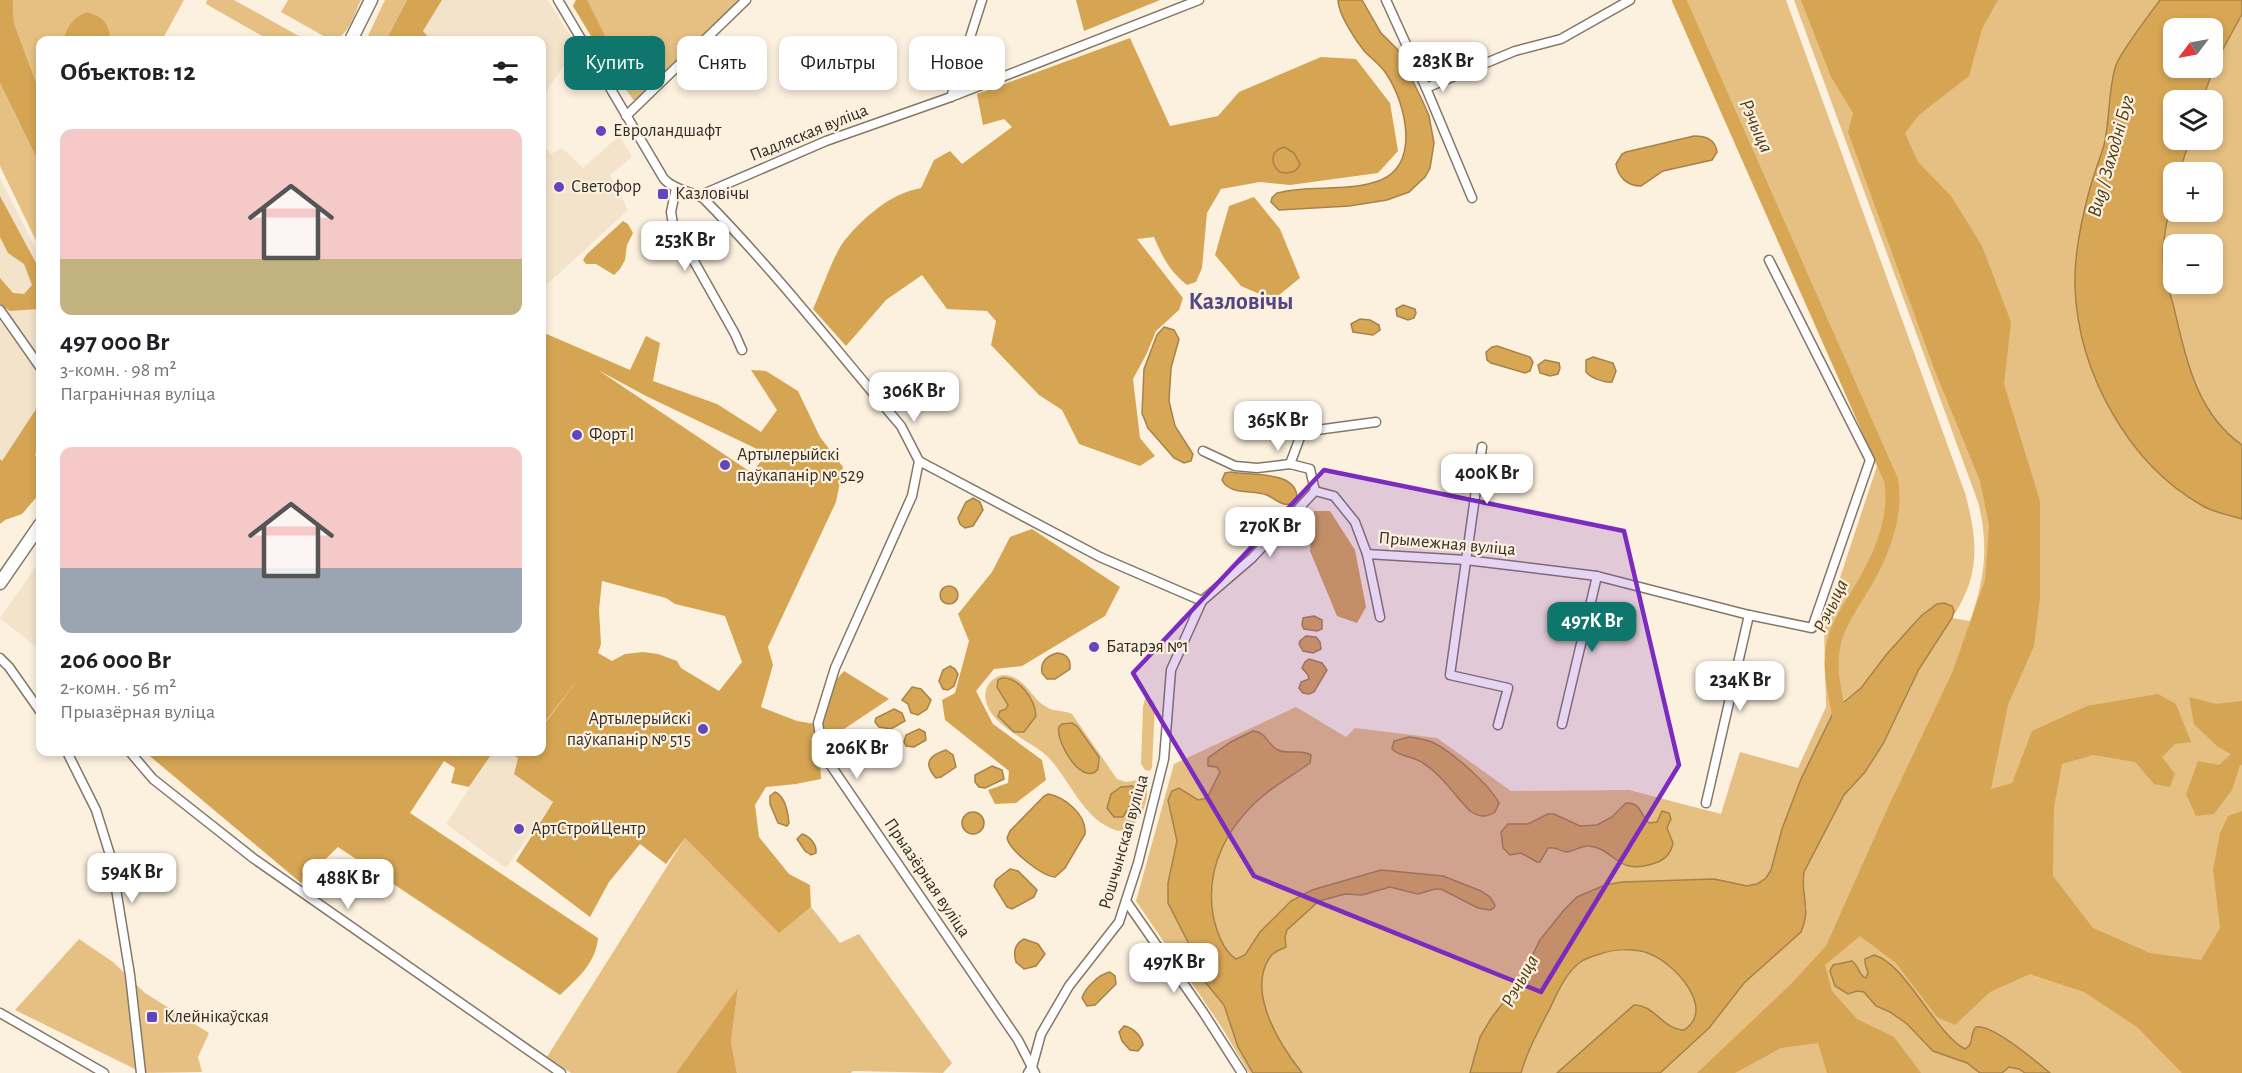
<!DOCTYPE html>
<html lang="ru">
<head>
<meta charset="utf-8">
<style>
	:root { --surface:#fff; --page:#f6f6f6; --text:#202124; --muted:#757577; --accent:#0f766e }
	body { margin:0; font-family:"Alegreya Sans",sans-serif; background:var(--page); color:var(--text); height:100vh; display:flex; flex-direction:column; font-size:22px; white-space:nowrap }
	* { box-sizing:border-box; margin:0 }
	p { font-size:20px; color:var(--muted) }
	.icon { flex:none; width:33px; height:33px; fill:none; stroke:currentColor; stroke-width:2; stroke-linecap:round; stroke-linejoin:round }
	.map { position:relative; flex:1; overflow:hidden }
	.side { position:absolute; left:36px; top:36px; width:510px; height:720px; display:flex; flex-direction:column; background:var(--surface); border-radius:12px; box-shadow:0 3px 9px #0003 }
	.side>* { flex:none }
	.guide { position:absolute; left:564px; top:36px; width:570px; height:54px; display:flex; gap:12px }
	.needle { width:39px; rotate:238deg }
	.tools { position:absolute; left:2163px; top:18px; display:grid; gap:12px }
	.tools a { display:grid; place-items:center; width:60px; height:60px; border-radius:12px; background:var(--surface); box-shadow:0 3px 9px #0003; font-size:30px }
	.price { position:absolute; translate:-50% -51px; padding:0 14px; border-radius:12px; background:#fff; color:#222; font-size:20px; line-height:39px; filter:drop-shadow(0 2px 3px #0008) }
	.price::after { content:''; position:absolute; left:50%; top:36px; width:18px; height:14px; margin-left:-9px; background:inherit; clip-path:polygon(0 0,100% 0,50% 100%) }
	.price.selected { background:var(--accent); color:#fff }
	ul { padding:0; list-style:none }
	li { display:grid; align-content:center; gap:12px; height:318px; padding:0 24px }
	li span { display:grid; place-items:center; height:186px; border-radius:12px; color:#555 }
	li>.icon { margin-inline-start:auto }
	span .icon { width:108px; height:108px; fill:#fffc; stroke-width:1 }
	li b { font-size:26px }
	h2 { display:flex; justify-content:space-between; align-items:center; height:72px; padding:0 24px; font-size:26px }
	.chip { padding:0 21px; border-radius:12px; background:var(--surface); box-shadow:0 3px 9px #0003; font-size:21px; line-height:54px }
	.chip.selected { background:var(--accent); color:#fff }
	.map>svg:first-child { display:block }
	.built { fill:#f3e3cb }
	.green { fill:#e6c082; fill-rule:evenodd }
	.forest { fill:#d5a553; fill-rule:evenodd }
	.water { fill:#d8a756; stroke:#a68248; stroke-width:1.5; fill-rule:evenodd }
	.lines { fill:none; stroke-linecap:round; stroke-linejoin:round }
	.river { stroke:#d8a756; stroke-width:14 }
	.street-casing { stroke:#837868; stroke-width:11 }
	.secondary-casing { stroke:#837868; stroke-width:15 }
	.street { stroke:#fff; stroke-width:8 }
	.secondary { stroke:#fff; stroke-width:12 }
	.marked { fill:#7b2cbf; fill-opacity:0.2; stroke:#7b2cbf; stroke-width:4.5; stroke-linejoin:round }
	.poi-dot { fill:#6445bd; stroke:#fcf0de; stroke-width:2 }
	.labels { text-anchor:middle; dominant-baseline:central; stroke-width:4.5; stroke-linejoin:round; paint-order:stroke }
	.poi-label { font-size:18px; fill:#312c26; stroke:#fcf0de; text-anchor:start }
	.street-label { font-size:18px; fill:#312c26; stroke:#fcf0de }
	.water-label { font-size:20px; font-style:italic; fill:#4f3a18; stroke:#fcf0de }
	.district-label { font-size:24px; font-weight:bold; fill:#524684; stroke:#fcf0de }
</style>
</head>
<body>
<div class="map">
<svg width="2242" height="1073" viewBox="0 0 2242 1073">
	<rect width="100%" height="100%" fill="#fcf0de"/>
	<!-- built -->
	<g class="built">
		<polygon points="442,0 548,0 577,47 542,97 542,40 431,40 423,31"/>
		<polygon points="619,136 632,157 610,175 628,210 542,289 542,144 551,154 562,148 583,168"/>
		<polygon points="0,178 40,257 40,403 0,464"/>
		<polygon points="40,561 40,650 0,618"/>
		<polygon points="493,752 507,752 518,758 514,774 553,802 506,868 446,824"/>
	</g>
	<!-- green -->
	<g class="green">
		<polygon points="13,0 184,0 162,40 40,40 40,93 14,23"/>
		<polygon points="207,0 234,0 306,40 269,40 206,4"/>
		<path d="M288,0h73c-7,14 -13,41 -32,39l-48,-27z"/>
		<polygon points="385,0 407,0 386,40 366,40"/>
		<polygon points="576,0 739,0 636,103 616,77 573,6"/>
		<path d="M1674,0h112l179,493c13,48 16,82 -13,125l18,3c15,-42 19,-76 8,-119l-184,-502h366c-9,12 -43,57 -45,68 -6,25 -5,52 -11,77 -4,14 -10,28 -14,43 -8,29 -16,69 -15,99 4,97 68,208 167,232v554h-582l49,-45 35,-45 57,-51 6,-24 -5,-24 2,-12 5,-11 35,-66 21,-23 18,-28 36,-75 17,-25 -15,-28 -35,39 -25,33 -20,14 -11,16 -29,61 -19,50 -11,41 -5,8 -9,6 -10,2 -20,-4h-105l-31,8 -14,7 -13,13 -24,30 -20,41 -19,23 -21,33 -10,36h-221l-28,-47 -85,-125 38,-137 122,-57 50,30 9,-9 82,10 74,53 118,-1 92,24 19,-62 58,16 28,-61 -2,-81 53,-160z"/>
		<path d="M2242,14v431c-49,-37 -55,-86 -69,-142 -5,-17 -10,-32 -10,-50 0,-21 4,-43 10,-64l1,23h38v-40h-33l11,-32h22v-40h-10l15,-40zM2174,244h38v40h-38z"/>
		<polygon points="0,83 40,165 40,249 0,166"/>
		<path d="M1002,675c24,0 28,24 46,33 8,4 16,2 24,6l45,65 9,3 13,-2 7,5c6,15 -11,52 -31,45 -32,-11 -45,-50 -67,-73 -17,-17 -69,-35 -62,-67 2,-8 9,-13 16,-15z"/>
		<polygon points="1148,698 1153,701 1155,705 1152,767 1150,771 1145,770 1141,764 1143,707 1145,699"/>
		<polygon points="685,838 779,932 811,907 840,943 859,934 952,1063 943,1073 853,1071 851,1073 737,1073 731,1042 738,989 676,1073 571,1073 547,1057"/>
		<polygon points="79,939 113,962 145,993 209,1033 198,1057 202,1072 143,1073 15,1010"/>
		<path d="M1630,950c11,2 22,4 31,10 16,10 45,43 33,62 -3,3 -7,7 -11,8 -14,3 -26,-15 -35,-22 -4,-2 -9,-2 -14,-3l-77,68h-36c6,-24 40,-98 59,-111 15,-10 34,-11 50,-12z"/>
	</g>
	<!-- forest -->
	<g class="forest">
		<polygon points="0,0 13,0 14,23 40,93 40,165 0,83"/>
		<polygon points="407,0 442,0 423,31 431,40 386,40"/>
		<polygon points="576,0 587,0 625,76 622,80 616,77 573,6"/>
		<polygon points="1076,0 1160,0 1084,31"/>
		<polygon points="1801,0 1998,0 1982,29 1969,76 1919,115 1905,133 1918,162 1951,196 1982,246 2011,322 2004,384 2040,501 2040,598 2034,646 2008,705 1991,789 2012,783 2032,731 2087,706 2158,694 2176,704 2191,742 2175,744 2162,757 2175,774 2170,787 2154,784 2135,762 2093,755 2062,764 2054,807 2053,876 2093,928 2150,953 2201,960 2220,928 2213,869 2220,833 2228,816 2242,811 2242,1073 2182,1073 2137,1027 2084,992 2030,974 1990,992 1955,1025 1937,1017 1896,963 1860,936 1825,965 1832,991 1857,1019 1894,1037 1921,1073 1827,1073 1818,1043 1781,1048 1735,1073 1697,1073 1790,985 1826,946 1889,805 1952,673 1985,580 1989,525 1980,481 1935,371 1848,132 1853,113 1831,77"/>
		<path d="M87,12c19,7 20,10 24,28h-47c3,-15 9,-22 23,-28z"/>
		<path d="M1130,38l40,88 48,-10 21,-24 82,-35 35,2 34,44 8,48 -20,22 -88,12 -30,-3 -39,7 -14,24 -5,55 -6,14 -9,3c-18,-15 -24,-27 -33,-48l-17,2 46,59 -4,12 -23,21 -9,22 -14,26 7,59 15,18 -15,10 -61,-22 -17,-34 -23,-15 -48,-50 5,-24 -9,-10 -40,-2 -25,-34 -36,25 -40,46 -33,-37c8,-17 21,-56 32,-69 19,-23 46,-47 76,-52l13,-28 16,-9 12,13 50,-37 -8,-8 -21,6 -6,-31z"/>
		<polygon points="0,196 36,263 40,279 40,306 38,309 10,311 0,304 0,278 13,293 24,294 32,285 24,264 8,253 0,237"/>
		<polygon points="1254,197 1280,229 1300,278 1273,300 1241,286 1215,255 1229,206"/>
		<polygon points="623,221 628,224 633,233 627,245 625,260 620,269 614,275 596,264 586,264 583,260 587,254"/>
		<path d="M542,332l88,38 16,-34 14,7 -7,38 64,23 44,28 16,-22 -26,-40 15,1 32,20 22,46 23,30 -7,35 -68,145 5,18 -12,42 36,14 24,4 12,-42 11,-12 45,28 -63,42 -6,20 1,18 -25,5 -30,3 -11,18 4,32 30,37 21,11 1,22 -32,26 -94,-95 -19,26 -26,-20 -31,38 -19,35 -74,-56 37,-59 -39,-28 4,-16 -11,-6h35v-25l43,-57 -43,56zM598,370l48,26 113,54 1,12 -8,11zM602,581l64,17 9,6 50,12 17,46 -23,29 -38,-23 -4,-7 -19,-7 -15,-2 -18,2 -13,7 -14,-8 3,-9 -2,-34z"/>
		<polygon points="40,403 40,444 35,455 40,459 40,493 22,514 5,520 0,524 0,459 2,461"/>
		<polygon points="1314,511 1330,511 1355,550 1366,607 1357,623 1337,616 1310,551"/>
		<polygon points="1032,529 1120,587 1105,616 1022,666 994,669 976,691 993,724 1042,760 1046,780 1016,803 995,804 988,790 1008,783 1009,771 945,720 942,700 955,693 969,641 958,614 992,572 1010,537"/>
		<polygon points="2189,697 2216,704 2242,701 2242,765 2240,765 2232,790 2214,814 2196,816 2186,794 2198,761 2219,765 2231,754 2218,747 2194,724"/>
		<path d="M145,752h348l-24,35 -18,-4 4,-15 -11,-7 -34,52 188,125c-2,25 -21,41 -38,57l-222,-148 -37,36z"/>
		<polygon points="738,988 731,1042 737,1073 676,1073"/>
	</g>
	<!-- water -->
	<g class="water">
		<path d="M1338,0h24l19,33 16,16 26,53 6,14 5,27 -4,25 -5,9 -16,15 -22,8 -38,6 -70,4 -8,-8 1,-4 5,-5c33,-9 71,0 104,-13 40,-17 24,-78 6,-105 -6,-10 -14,-15 -22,-23 -9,-11 -27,-38 -27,-52z"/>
		<path d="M2160,0h82v14l-25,46 -15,40h-28v40h16l-11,32h-5c0,28 -11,54 -11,83 0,17 5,32 10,49 13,53 22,108 69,141v74c-13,-4 -27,-6 -39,-13 -75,-42 -125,-134 -128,-219 -1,-31 7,-70 15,-99 4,-15 10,-29 14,-43 6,-25 4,-52 11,-77 2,-11 36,-56 45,-68zM2174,28h38v40h-38z"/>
		<path d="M1694,136c12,0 21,3 23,16l-5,8 -49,11 -22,15c-14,0 -23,-9 -25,-22l6,-10 4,-2z"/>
		<path d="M1284,147l10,6 6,11c-3,9 -11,10 -20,8 -10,-8 -10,-21 4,-25z"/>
		<polygon points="1403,305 1415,309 1416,313 1414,318 1408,320 1397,316 1396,309"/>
		<polygon points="1360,319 1370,320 1379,325 1380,330 1373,335 1353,332 1351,324"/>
		<polygon points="1164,327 1174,330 1179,339 1171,368 1169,401 1175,426 1193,454 1191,461 1184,463 1174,458 1148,428 1142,413 1144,369 1157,335"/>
		<polygon points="1497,346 1530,357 1533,362 1530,371 1525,373 1491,363 1487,360 1486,352 1492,347"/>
		<path d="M1593,357l20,6 3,8 -4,11c-7,1 -21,-4 -26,-10v-12z"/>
		<polygon points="1545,360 1559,363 1560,368 1558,374 1550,376 1540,373 1538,365"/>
		<path d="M1231,472c20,4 67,-2 66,27 -3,3 -3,5 -8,5 -8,2 -15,-6 -22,-9 -14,-6 -37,1 -45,-15l3,-7z"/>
		<polygon points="973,498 980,502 983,510 973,526 965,528 960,524 958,518 966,502"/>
		<circle cx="949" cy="595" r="9"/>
		<path d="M1944,603l8,3 2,5 -2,7 -33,51 -36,75 -18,28 -21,23 -40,77c-4,25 8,34 -3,60l-57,51 -35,45 -49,45h-103l77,-68c20,-1 29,25 50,25 33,-21 -10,-67 -34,-76 -16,-6 -35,-5 -50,0 -7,2 -16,5 -21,9 -16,13 -23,34 -32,51 -10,19 -20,38 -26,59h-51l10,-36 12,-20 28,-36 20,-41 24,-30 13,-13 28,-12 17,-3 92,-3 33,7 10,-2 9,-6 5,-8 11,-41 19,-50 34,-70 26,-21 25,-33 35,-39 16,-12z"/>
		<polygon points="1314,616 1322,620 1322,629 1317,631 1304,629 1302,625 1303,618"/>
		<polygon points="1306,636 1316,637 1320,642 1321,649 1313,653 1303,651 1299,644 1300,641"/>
		<path d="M1057,653c10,1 14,6 13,16l-15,10h-8l-5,-6c-2,-11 5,-17 15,-20z"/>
		<polygon points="1309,659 1322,663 1327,670 1314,692 1309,694 1303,693 1299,688 1301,682 1309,679 1308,675 1302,668 1305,662"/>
		<polygon points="950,666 955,669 958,674 954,686 948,690 943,689 939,681 943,670"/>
		<path d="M1002,678c17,-1 33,21 34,38l-12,16h-10l-16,-16 2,-5 6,-2 2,-4 -11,-18 1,-7z"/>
		<polygon points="912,687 921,689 931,700 927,709 918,715 911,713 908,704 902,700"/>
		<polygon points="894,709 902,713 905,721 891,729 879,727 875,722 876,718"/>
		<path d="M1072,723l5,3 22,31 -1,12c-15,19 -43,-27 -39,-42l3,-3z"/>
		<polygon points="919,729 925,732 926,740 914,747 906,746 904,742 906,735"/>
		<path d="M1253,731c13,1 14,12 23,18 12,7 24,-1 35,6l-1,8c-15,11 -32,20 -46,32 -36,30 -59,72 -51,120 3,15 10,36 23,44l9,-4 15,-23 31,-31 21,-11 69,-20 62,6 38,15 9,6 5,8 -1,3 -4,2 -12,-2 -37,-19h-6l-17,5 -28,-7 -28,8 -17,-1 -26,7 -32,29 -2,7 1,10c-6,3 -12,4 -16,10 -24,35 10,88 32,116h-49l-15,-26 -14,-42 -23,-28 -10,-29 -23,-45v-20l9,-42 -9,-41 4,-9 7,-3 19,12 9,-2 13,-26 -3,-5 -9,-1v-8l23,-16z"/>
		<path d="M1409,737c8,1 15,2 23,5 19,9 57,42 67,61l-4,9c-9,6 -16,5 -25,-1 -16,-16 -28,-36 -47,-48 -10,-7 -23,-6 -31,-14l2,-8z"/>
		<path d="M946,750l7,5 3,12 -15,10 -5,1c-14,-15 -6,-23 10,-28z"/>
		<polygon points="992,766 1002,770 1004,779 985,788 979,787 975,782 975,775"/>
		<polygon points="1132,786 1138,792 1123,817 1114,817 1107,808 1111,794 1121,787"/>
		<path d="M775,792c10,4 13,21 14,31l-2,3 -9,-3 -8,-19v-8z"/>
		<path d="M1048,794c17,3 39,21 37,40l-20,34 -10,9c-13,-1 -45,-26 -48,-39l3,-7 34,-35z"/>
		<path d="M1626,803c15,-1 14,12 23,20l8,-1 5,-11 7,2 2,6 -4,9 6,15c-2,10 -8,17 -18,20 -39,14 -40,-15 -66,-17 -8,-1 -15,6 -23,6 -7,-1 -10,-6 -18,-4l-8,14h-3l-16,-9 -11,2 -7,-7 -2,-16 7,-8h20l20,-10h6l26,12 17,-1 15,-8z"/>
		<circle cx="973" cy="823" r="11"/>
		<path d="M802,834c8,2 15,11 14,19l-5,2 -6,-4 -8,-12z"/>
		<polygon points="1010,869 1018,871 1037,890 1034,897 1012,909 1007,907 994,886 996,880"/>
		<path d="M1024,939l14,5 7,10 -9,12 -12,3 -8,-7c-3,-10 -2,-18 8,-23z"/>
		<path d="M1874,955c30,8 58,71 86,91l5,3c10,-5 4,-15 11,-22 16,-3 61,35 74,46h-25l-6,-4 -10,-2 -7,6h-22l-13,-10 -34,-12 -26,-27 -17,-12 -14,-6 -12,-14 -7,-1 -9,3 -13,-8 -5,-15 3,-6 19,-4c7,5 7,15 14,17l2,-5 -3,-10v-4z"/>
		<path d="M1110,972l5,4 1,8 -21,21 -8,1 -5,-8c3,-10 17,-24 28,-26z"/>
		<path d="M1124,1026c9,1 18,11 19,19l-5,6 -8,-1 -8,-9 -3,-9z"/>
	</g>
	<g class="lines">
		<!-- river -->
		<path class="river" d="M1679,0l212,480c6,33 -7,68 -23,97 -12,23 -30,43 -35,70 -5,27 4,52 8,78"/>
		<defs>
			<g id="street">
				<path d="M558,0l106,179c12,13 33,13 40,20 70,71 132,151 197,227l18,35 181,96 102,44"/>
				<polyline points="1386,0 1426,88 1472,198"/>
				<polyline points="1426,88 1515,51 1561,39 1630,0"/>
				<polyline points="951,97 982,0"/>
				<polyline points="626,116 746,0"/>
				<polyline points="676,188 671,212 673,224 735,334 742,350"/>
				<polyline points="701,195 826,141 951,97 1199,0"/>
				<polyline points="0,310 40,367"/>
				<polyline points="1482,447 1450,675 1508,688 1498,725"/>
				<polyline points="1203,451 1235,466 1257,468 1290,464 1310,469 1315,491"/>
				<polyline points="919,461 912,496 835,668 818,723 823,754 1018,1040 1035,1073"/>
				<polyline points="1290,464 1302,432 1376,422"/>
				<polyline points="1315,491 1334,496 1355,522 1367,554 1380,617"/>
				<polyline points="1367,554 1466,560 1597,576 1749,615 1812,628 1870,460 1769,260"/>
				<polyline points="0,658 9,667 40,711"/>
				<polyline points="1562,724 1597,576"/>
				<polyline points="67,752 96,810 111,858 130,975 141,1073"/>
				<polyline points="130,752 153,779 253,858 561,1073"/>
				<polyline points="1706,803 1749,615"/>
				<polyline points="1126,901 1203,1012 1242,1073"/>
				<polyline points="0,1013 104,1073"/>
				<polyline points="1028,1073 1032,1067 1041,1034 1069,986 1119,922 1138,863 1164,759 1171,670 1202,601 1252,558 1315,491"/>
			</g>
			<g id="secondary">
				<polyline points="351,40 371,0"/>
				<polyline points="0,583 40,525"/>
			</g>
		</defs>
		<!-- street casing -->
		<use href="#street" class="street-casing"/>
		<!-- secondary casing -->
		<use href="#secondary" class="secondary-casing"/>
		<!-- street -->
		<use href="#street" class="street"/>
		<!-- secondary -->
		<use href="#secondary" class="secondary"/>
	</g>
	<!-- marked area -->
	<path class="marked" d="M1324,470l300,61 55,234 -138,227 -287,-116 -121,-203z"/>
	<!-- markers -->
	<g class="poi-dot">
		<circle cx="601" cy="131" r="6"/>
		<circle cx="559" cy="187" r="6"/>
		<rect x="657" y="188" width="12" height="12" rx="3"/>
		<circle cx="577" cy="435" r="6"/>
		<circle cx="725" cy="465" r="6"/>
		<circle cx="1094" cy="647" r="6"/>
		<circle cx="703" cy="729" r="6"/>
		<circle cx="519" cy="829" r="6"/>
		<rect x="146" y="1011" width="12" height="12" rx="3"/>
	</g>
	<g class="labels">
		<!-- poi labels -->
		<g class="poi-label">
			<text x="613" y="131">Евроландшафт</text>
			<text x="571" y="187">Светофор</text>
			<text x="675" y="194">Казловічы</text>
			<text x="589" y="435">Форт I</text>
			<text x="737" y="455">Артылерыйскі<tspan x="737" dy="21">паўкапанір № 529</tspan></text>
			<text x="1106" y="647">Батарэя №1</text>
			<text x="691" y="719" text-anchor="end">Артылерыйскі<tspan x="691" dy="21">паўкапанір № 515</tspan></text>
			<text x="531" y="829">АртСтройЦентр</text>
			<text x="164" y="1017">Клейнікаўская</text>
		</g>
		<!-- street labels -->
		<g class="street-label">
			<text transform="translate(809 133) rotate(-22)">Падляская вуліца</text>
			<text transform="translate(1447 544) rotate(5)">Прымежная вуліца</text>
			<text transform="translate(1124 842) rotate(-74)">Рошчынская вуліца</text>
			<text transform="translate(927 878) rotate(56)">Прыазёрная вуліца</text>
		</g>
		<!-- water labels -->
		<g class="water-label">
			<text transform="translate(1756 126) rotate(66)">Рэчыца</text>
			<text transform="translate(2111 156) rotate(-74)">Bug / Заходні Буг</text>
			<text transform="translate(1831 606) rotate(-65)">Рэчыца</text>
			<text transform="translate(1520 981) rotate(-61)">Рэчыца</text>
		</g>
		<!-- district labels -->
		<g class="district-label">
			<text x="1241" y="302">Казловічы</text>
		</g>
	</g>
</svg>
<div class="tools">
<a><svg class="needle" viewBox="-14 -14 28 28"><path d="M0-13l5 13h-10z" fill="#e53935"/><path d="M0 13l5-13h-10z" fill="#757577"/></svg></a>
<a><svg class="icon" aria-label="layers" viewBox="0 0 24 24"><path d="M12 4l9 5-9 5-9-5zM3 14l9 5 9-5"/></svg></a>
<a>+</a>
<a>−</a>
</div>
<b class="price" style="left:1443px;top:93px">283K Br</b>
<b class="price" style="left:685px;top:272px">253K Br</b>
<b class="price" style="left:914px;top:423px">306K Br</b>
<b class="price" style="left:1278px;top:452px">365K Br</b>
<b class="price" style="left:1487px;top:505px">400K Br</b>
<b class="price" style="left:1270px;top:558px">270K Br</b>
<b class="price selected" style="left:1592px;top:653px">497K Br</b>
<b class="price" style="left:1740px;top:712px">234K Br</b>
<b class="price" style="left:857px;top:780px">206K Br</b>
<b class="price" style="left:132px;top:904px">594K Br</b>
<b class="price" style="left:348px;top:910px">488K Br</b>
<b class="price" style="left:1174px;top:994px">497K Br</b>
<div class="guide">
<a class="chip selected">Купить</a>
<a class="chip">Снять</a>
<a class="chip">Фильтры</a>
<a class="chip">Новое</a>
</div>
<section class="side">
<h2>Объектов: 12<svg class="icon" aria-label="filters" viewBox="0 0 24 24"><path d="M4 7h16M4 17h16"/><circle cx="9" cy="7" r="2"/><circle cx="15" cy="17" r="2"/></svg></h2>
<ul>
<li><span style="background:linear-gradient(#f6c9c9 70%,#c2b280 0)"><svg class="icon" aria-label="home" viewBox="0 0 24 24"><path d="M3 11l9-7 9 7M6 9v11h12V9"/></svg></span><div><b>497 000 Br</b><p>3-комн. · 98 m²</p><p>Пагранічная вуліца</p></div></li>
<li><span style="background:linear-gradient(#f6c9c9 65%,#9aa5b1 0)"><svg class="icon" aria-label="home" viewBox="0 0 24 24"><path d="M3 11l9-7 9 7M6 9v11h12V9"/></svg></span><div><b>206 000 Br</b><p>2-комн. · 56 m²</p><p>Прыазёрная вуліца</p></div></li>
</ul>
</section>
</div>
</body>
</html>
